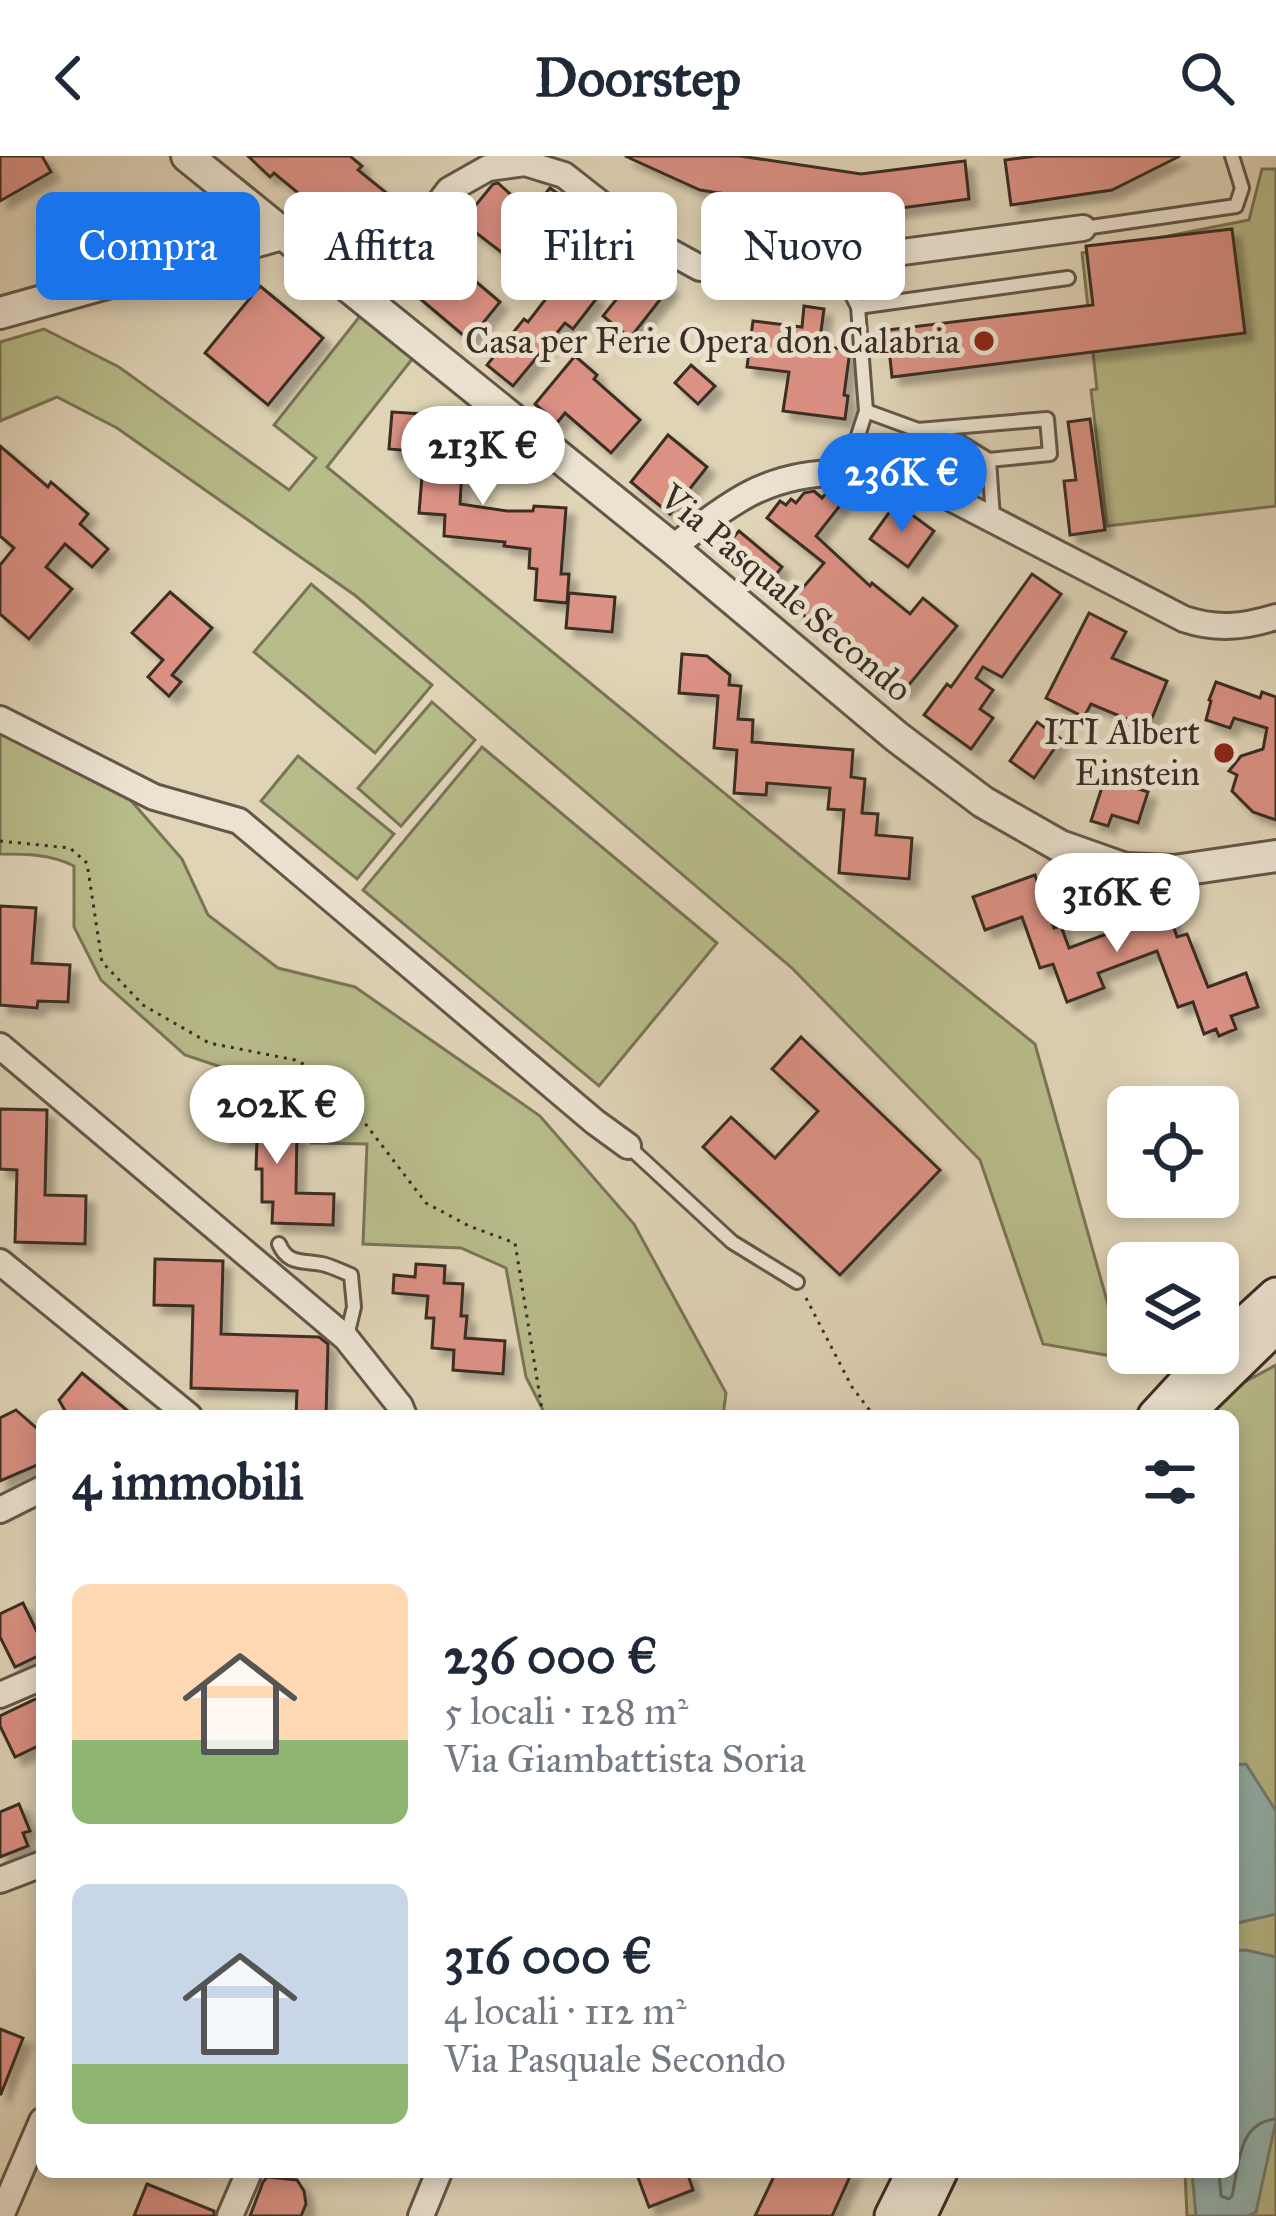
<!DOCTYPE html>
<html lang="it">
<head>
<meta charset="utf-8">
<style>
	:root { --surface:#fff; --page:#f2f2f3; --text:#1f2937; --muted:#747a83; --accent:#1a73e8 }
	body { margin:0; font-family:"IM FELL Great Primer",serif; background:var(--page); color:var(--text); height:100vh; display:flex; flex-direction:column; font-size:45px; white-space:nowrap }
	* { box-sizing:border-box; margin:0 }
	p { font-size:39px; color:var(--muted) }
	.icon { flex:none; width:66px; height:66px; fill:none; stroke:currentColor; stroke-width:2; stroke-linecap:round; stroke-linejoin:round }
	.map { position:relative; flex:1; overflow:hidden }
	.drawer { position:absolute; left:36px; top:1254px; width:1203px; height:768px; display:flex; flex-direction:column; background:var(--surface); border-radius:18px; box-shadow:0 6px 18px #0003 }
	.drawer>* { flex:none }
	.guide { position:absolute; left:36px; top:36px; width:1206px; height:108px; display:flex; gap:24px }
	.fabs { position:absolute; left:1107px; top:930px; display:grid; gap:24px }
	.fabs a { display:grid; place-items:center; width:132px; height:132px; border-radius:18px; background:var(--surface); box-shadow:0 6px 18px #0003; font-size:60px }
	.price { position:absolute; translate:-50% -102px; padding:0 27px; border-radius:42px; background:#fff; color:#222; font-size:39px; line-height:78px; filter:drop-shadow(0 3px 6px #0008) }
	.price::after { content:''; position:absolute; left:50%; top:72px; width:36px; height:27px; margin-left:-18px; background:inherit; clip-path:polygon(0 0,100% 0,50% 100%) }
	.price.selected { background:var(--accent); color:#fff }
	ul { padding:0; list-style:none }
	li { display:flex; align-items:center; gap:36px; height:300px; padding:0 36px }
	li span { display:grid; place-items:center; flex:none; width:336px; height:240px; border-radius:18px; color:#555 }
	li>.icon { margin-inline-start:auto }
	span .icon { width:144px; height:144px; fill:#fffc; stroke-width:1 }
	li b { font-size:51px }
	h2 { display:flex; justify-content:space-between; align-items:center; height:144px; padding:0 36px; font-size:51px }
	.pill { padding:0 42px; border-radius:18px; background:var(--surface); box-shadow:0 6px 18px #0003; font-size:42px; line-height:108px }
	.pill.selected { background:var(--accent); color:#fff }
	header { display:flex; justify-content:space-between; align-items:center; height:156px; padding:0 36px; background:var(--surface); font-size:54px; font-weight:700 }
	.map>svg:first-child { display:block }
	.green { fill:#b8bb8a; stroke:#7a7457; stroke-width:3 }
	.water { fill:#94b7b3; stroke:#70807a; stroke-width:3 }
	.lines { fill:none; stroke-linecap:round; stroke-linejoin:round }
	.shore { stroke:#68726c; stroke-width:3 }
	.building { fill:#db9184; stroke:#3b2d24; stroke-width:3; filter:url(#shadow) }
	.service-casing { stroke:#645749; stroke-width:18 }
	.minor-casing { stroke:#645749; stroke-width:30 }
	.tertiary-casing { stroke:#645749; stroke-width:36 }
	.secondary-casing { stroke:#3b2d24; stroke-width:39 }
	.path { stroke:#3b2d24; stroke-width:3; stroke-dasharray:3 6; stroke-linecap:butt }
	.service { stroke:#ebe3d0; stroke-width:12 }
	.minor { stroke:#ebe3d0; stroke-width:24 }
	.tertiary { stroke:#ebe3d0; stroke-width:30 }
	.secondary { stroke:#ebe3d0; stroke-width:33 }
	.poi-dot { fill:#8f2418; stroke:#ebe3d0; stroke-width:4.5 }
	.labels { text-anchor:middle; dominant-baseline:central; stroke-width:10; stroke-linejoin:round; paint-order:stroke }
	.poi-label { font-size:36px; fill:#3b2d24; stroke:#ebe3d0; text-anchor:end }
	.street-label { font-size:36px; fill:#3b2d24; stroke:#ebe3d0 }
</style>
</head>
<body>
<header><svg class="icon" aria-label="back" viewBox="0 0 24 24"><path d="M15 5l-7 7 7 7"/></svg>Doorstep<svg class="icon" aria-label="search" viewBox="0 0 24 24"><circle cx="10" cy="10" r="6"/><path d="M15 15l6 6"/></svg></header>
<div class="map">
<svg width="1276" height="2060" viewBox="0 0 1276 2060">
	<defs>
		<filter id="shadow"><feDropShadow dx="8" dy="8" stdDeviation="3" flood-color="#0004"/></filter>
	</defs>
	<rect width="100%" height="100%" fill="#e0d4b7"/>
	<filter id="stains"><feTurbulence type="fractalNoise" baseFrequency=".00167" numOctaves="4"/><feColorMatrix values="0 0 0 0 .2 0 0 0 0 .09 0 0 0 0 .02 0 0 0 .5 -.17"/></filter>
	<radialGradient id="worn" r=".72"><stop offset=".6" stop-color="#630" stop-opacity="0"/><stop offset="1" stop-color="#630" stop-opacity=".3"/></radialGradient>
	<!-- green -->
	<g class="green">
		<polygon points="1262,13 1276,13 1276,350 1107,370 1091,234 1097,233 1082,97 1249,64"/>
		<polygon points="360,160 413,202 327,311 818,714 1035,888 1123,1202 1043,1188 980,1004 792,812 356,440 117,272 57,241 0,265 0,186 44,173 119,211 289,334 316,302 274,269"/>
		<polygon points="311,428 432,529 375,597 254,496"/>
		<polygon points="432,546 475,584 401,670 358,632"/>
		<path d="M0,566l120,66 62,71 26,56 70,53 77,19 185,129 94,108 92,169 -3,23h-177l-20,-39 -20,-109 -45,-20 -98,-4 4,-100 -56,-1 -18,-64 -42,-2 -66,-22 -84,-75 -27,-53v-61c-24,-12 -48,-12 -74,-12z"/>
		<polygon points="482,591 717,787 599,930 363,734"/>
		<polygon points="298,600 394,678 357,723 261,645"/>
		<polygon points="1276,1209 1276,2060 1187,2060 1185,2016 1233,2016 1233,1260 1206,1260 1241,1228"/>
	</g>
	<!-- water -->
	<g class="water">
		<polygon points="1246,1608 1276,1655 1276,1758 1233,1768 1233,1609"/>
		<polygon points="1246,1794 1276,1801 1276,1965 1256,2056 1248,2060 1196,2060 1192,2016 1233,2016 1233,1795"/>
	</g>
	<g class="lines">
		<!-- shore -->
		<path class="shore" d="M1219,2016l2,24 8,3 3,-3c7,-31 6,-74 44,-77"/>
	</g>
	<!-- building -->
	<g class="building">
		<polygon points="0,0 42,0 51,16 0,45"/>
		<polygon points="248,0 350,0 362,10 358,14 405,52 370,96 274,17 270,21"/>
		<polygon points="625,0 740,0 861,18 965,5 969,43 856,58 700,34"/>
		<polygon points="1036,0 1180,0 1112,34 1011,49 1005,4"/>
		<polygon points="498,27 530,56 550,32 594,63 556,110 597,142 573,173 565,167 513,230 487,209 524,163 528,166 552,135 462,66 493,28"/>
		<polygon points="1232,73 1245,177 892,221 887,174 1093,149 1086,90"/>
		<polygon points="449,103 500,146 469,184 418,141"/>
		<polygon points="643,110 670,131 630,182 603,160"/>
		<polygon points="260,130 323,182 268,249 205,197"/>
		<polygon points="804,150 824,153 819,190 850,194 844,239 848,240 845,263 783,255 789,216 747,211 753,165 802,171"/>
		<polygon points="575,200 597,219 594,223 640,264 611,297 565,257 557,267 535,248"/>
		<polygon points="691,209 715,230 698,248 675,227"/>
		<polygon points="392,256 438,259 435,296 463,297 460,348 507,355 533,355 534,350 566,352 561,418 569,418 567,447 535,444 537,413 529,412 530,393 504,390 505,386 444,380 445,359 419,357 424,296 389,293"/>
		<polygon points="1090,263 1105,374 1070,379 1064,325 1076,324 1068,266"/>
		<polygon points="668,279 707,311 670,358 631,326"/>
		<polygon points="0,290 48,331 51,326 88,358 80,368 108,393 92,411 65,388 46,411 72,433 29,483 0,458 0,409 14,392 0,380"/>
		<polygon points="814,335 822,342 828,335 842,347 816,380 870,430 872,427 910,458 923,442 957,470 904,535 870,508 872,504 818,456 810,465 790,447 824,407 767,362 780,345 786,349 791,343 796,347 804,337"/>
		<polygon points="896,347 934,375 908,411 870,383"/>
		<polygon points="739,375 782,411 766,431 722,394"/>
		<polygon points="1032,418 1061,438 1002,521 983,511 976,522 993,534 980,553 993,562 971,593 924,559 947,528 951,531"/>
		<polygon points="170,436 212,472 172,519 181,526 169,540 148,521 163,504 132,477"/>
		<polygon points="569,437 615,441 612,476 566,472"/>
		<polygon points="1089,457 1126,476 1112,502 1167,525 1148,572 1091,548 1084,561 1046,542"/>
		<polygon points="682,498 707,500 730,519 729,529 741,530 738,563 753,564 752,586 853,594 851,621 865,623 862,657 878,658 876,679 912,682 909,723 839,717 844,654 828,653 830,632 767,627 766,639 734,637 737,594 714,592 718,540 679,537"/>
		<polygon points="1216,526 1260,542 1262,536 1276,541 1276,664 1253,656 1232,635 1237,619 1229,615 1241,600 1263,593 1267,572 1234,562 1230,572 1206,564 1211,545 1209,544"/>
		<polygon points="1037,566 1061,583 1034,622 1010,605"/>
		<polygon points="1105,622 1148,636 1138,667 1112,659 1108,670 1091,665"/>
		<polygon points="1035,719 1054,772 1061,770 1069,792 1168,755 1177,781 1187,778 1208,831 1246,817 1258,851 1231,860 1236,873 1219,880 1216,873 1204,878 1193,846 1178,851 1157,795 1098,817 1104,832 1067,846 1053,808 1040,812 1022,761 985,774 973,741"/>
		<polygon points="0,750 36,752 32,807 70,809 68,846 38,845 37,852 0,849"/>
		<polygon points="801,881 940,1014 840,1119 703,991 731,961 775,1002 818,955 772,913"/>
		<polygon points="222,950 269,951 269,962 276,962 276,974 297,974 296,1037 334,1038 333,1069 272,1067 273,1046 262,1046 262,1013 256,1013 257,983 222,982"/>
		<polygon points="0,953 47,954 45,1039 86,1040 85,1088 15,1086 17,1014 0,1013"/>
		<polygon points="155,1103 223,1105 221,1178 319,1181 328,1188 326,1260 296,1260 297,1235 191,1232 193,1150 154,1149"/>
		<polygon points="416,1108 445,1110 444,1127 463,1128 461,1160 467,1160 465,1182 505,1185 503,1218 453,1214 454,1194 432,1192 434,1162 426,1162 428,1140 393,1137 394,1119 415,1121"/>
		<polygon points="82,1217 134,1260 68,1260 59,1244"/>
		<polygon points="16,1254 42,1277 42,1307 0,1325 0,1262"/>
		<polygon points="23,1447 42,1486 42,1498 15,1511 0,1481 0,1458"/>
		<polygon points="42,1540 42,1588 15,1601 0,1570 0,1560"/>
		<polygon points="19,1648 30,1675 23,1677 28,1690 0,1701 0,1656"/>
		<polygon points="0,1873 23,1882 1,1938 0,1938"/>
		<polygon points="636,2016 687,2016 693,2034 649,2051"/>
		<polygon points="776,2016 852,2016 832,2060 755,2060"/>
		<polygon points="267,2021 297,2024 304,2035 306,2048 301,2060 250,2060 263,2026"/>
		<polygon points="147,2028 214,2055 214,2060 134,2060"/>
	</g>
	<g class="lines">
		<defs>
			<g id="service">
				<polyline points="1084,72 1236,50 1242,32 1232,0"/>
				<polyline points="835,106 858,151 866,255 854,292 850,317"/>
				<polyline points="858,151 1068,122"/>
				<polyline points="866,255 918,274 1047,263 1050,298 989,304 993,362"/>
				<polyline points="925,276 958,285 989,304"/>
				<polyline points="628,990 732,1086 797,1126"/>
				<path d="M279,1088c9,21 23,16 43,20 9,2 19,7 29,11l3,32 -7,29"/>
			</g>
			<g id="minor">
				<polyline points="366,144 449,34 488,12 525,7 564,19 643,81 700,112 835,105 1083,72"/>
				<path d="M672,392c25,-19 49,-39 77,-54 58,-30 131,-26 190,-2l245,127c33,11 59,8 92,-2"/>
				<polyline points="0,563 154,641 239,665 595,966 628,990"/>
				<polyline points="0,890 346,1182 400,1250 404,1260"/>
				<polyline points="0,1106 189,1260"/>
				<polyline points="0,1354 42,1333"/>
				<polyline points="0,1539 42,1521"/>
				<polyline points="0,1724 42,1708"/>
				<polyline points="1,2060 42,1965"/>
				<polyline points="230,2060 249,2016"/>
				<polyline points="421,2060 439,2016"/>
			</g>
			<g id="tertiary">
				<polyline points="187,0 672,392 897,581 983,646 1060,690 1125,713 1174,715 1276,700"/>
				<polyline points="0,157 282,78"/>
			</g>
			<g id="secondary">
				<polyline points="1218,1192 1276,1139"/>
				<polyline points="1155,1260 1213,1197"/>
				<polyline points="1184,1260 1276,1170"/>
				<polyline points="892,2060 914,2016"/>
				<polyline points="919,2060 940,2016"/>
			</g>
		</defs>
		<!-- service casing -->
		<use href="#service" class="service-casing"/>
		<!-- minor casing -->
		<use href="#minor" class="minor-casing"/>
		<!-- tertiary casing -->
		<use href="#tertiary" class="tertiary-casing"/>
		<!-- secondary casing -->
		<use href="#secondary" class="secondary-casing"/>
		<!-- path -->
		<g class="path">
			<polyline points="0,685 70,692 87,707 102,806 143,849 209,887 295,904 316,914 341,936 426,1047 469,1070 515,1087 543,1260"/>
			<polyline points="806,1142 852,1231 874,1260"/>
		</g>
		<!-- service -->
		<use href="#service" class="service"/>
		<!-- minor -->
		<use href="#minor" class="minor"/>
		<!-- tertiary -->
		<use href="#tertiary" class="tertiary"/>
		<!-- secondary -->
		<use href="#secondary" class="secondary"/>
	</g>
	<!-- markers -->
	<g class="poi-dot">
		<circle cx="984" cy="185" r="12"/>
		<circle cx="1224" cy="597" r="12"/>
	</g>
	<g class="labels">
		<!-- poi labels -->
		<g class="poi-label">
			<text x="960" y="185">Casa per Ferie Opera don Calabria</text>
			<text x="1200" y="576">ITI Albert<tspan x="1200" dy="41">Einstein</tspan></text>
		</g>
		<!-- street labels -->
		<g class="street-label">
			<text transform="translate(786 437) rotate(40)">Via Pasquale Secondo</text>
		</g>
	</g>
	<rect width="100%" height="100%" filter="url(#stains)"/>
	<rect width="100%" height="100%" fill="url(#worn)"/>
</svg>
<div class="fabs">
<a><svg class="icon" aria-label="locate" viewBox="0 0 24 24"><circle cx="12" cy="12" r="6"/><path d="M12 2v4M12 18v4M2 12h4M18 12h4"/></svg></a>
<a><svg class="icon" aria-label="layers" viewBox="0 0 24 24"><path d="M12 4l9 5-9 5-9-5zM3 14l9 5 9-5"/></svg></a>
</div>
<b class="price" style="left:483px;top:352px">213K €</b>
<b class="price selected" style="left:902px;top:379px">236K €</b>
<b class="price" style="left:1117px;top:799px">316K €</b>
<b class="price" style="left:277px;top:1011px">202K €</b>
<div class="guide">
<a class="pill selected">Compra</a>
<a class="pill">Affitta</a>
<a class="pill">Filtri</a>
<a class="pill">Nuovo</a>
</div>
<section class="drawer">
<h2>4 immobili<svg class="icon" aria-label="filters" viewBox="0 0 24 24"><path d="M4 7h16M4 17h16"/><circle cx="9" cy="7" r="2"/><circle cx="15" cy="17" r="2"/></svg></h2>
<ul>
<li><span style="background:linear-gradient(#ffd9b3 65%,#8fb573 0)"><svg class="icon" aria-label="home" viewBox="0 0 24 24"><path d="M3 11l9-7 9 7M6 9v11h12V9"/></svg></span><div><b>236 000 €</b><p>5 locali · 128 m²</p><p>Via Giambattista Soria</p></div></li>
<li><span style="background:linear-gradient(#c9d6e8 75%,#8fb573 0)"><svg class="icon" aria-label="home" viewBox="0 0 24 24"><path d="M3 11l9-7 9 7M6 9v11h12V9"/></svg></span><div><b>316 000 €</b><p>4 locali · 112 m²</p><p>Via Pasquale Secondo</p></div></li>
</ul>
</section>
</div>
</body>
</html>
